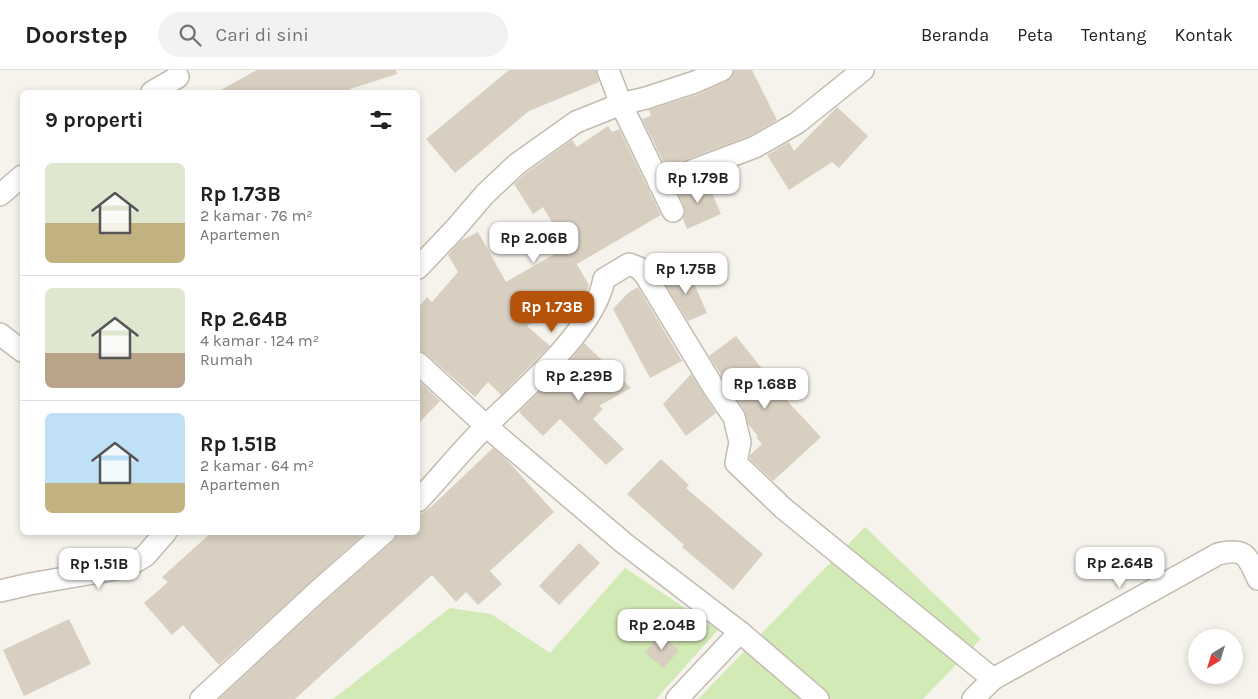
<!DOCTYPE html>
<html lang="id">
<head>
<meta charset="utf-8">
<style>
	:root { --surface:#fff; --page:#f2f2f2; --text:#202124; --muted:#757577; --line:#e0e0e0; --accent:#b45309 }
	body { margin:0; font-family:Karla,sans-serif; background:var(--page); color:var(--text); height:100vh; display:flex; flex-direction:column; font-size:19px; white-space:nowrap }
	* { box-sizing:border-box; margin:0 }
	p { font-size:16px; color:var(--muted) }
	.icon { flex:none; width:28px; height:28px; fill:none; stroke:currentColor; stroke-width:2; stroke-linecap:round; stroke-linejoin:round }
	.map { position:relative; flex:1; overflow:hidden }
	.drawer { position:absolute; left:20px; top:20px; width:400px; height:445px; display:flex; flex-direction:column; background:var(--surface); border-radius:8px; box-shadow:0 2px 8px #0003 }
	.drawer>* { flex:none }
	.needle { width:32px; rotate:218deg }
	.fabs { position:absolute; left:1188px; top:559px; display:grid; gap:10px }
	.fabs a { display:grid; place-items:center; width:55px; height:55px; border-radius:50%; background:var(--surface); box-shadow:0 2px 8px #0003; font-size:25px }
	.price { position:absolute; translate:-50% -42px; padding:0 11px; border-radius:10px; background:#fff; color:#222; font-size:16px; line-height:32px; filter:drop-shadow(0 1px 2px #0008) }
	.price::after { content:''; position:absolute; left:50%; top:30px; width:15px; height:11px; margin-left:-8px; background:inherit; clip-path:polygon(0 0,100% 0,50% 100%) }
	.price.selected { background:var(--accent); color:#fff }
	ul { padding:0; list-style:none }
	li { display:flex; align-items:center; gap:15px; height:125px; padding:0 25px }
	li+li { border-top:1px solid var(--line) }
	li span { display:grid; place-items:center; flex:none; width:140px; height:100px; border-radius:8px; color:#555 }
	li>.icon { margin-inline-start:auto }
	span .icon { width:60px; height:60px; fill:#fffc; stroke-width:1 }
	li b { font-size:21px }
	h2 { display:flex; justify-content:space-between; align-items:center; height:60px; padding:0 25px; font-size:21px }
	header { display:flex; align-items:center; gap:30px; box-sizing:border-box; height:70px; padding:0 25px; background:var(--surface); border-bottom:1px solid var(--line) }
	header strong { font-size:24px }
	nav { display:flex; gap:28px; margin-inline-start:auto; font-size:18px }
	.search { width:350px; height:45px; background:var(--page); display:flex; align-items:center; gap:12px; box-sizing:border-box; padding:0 18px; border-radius:28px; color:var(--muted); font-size:19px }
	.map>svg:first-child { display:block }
	.green { fill:#d2eab5 }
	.building { fill:#d8cfc1 }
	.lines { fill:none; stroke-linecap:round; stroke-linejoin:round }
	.minor-casing { stroke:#c2bbae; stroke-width:24 }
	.minor { stroke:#fff; stroke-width:21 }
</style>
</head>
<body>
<header>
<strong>Doorstep</strong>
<div class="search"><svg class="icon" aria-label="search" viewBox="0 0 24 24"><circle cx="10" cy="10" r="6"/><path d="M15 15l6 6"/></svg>Cari di sini</div>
<nav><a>Beranda</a><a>Peta</a><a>Tentang</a><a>Kontak</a></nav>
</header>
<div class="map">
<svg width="1258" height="629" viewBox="0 0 1258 629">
	<rect width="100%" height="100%" fill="#f6f3ec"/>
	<!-- green -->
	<g class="green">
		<polygon points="865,457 981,569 923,629 698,629"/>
		<polygon points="625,498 718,560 656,629 333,629 450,538 491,544 550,583"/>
	</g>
	<!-- building -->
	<g class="building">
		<polygon points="257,0 396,0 397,4 341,22 217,22"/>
		<polygon points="509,0 596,0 599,12 529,41 455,103 426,69"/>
		<polygon points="734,0 752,0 777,50 750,66 666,97 642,49 651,46 649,40 699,24 727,11 732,7"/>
		<polygon points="837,37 868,66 839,98 832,92 789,120 767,85 789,72 794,81"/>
		<polygon points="608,56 612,62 619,59 661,145 577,194 571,184 589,215 587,221 527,256 550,276 501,325 488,312 475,327 426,284 418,281 418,238 427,227 432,232 458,202 448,185 460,171 478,162 506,212 567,177 543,137 533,144 514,114 525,104 572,70 577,77"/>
		<polygon points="706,109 721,144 687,159 683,149 685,142 684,136 677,120"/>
		<polygon points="688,200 707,243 688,251 663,211"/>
		<polygon points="638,217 682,291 650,308 613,239 628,223"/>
		<polygon points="736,266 791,335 821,367 773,411 750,389 750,385 762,374 756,367 758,366 748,354 744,340 709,286"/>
		<polygon points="584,273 631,318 599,336 603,339 593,349 624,379 606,395 560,349 543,366 519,342 565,296"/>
		<polygon points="691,304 716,343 686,366 663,334"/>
		<polygon points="418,310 440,331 418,354"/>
		<polygon points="493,378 505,388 554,442 490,501 502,514 478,535 466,522 456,532 432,505 295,629 219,629 326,530 393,471 397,462 418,462 418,443 422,443 431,437"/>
		<polygon points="661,389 689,415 686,418 763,484 733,520 682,477 684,475 627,424"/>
		<polygon points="212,462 366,462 219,595 183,555 172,565 144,533 168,512 162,507"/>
		<polygon points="579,473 600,493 559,535 539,516"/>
		<polygon points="69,549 91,594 24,626 3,580"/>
		<polygon points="660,564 679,580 664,598 645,583"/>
	</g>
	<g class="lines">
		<defs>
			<g id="minor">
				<polyline points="608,0 621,34 673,141"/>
				<polyline points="152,22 178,7"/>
				<polyline points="659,113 755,77 797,53 863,0"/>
				<polyline points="0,125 22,106"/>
				<polyline points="418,198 455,159 485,124 517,94 576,52 621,34 646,28 695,12 722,0"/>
				<polyline points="0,264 22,281"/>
				<polyline points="418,293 486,356 625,474 740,562 818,629"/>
				<path d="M418,431c23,-25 45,-52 69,-76 35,-34 109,-97 117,-146l25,-15 10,4 7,8 68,112 20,29 6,25 -4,21 47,45 210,171"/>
				<polyline points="0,521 30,514 111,500 130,495 145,486 166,462"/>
				<polyline points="201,629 318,521 385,462"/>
				<polyline points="677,629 740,562"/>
				<path d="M973,629l20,-20 225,-125c28,-7 29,2 40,25"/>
			</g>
		</defs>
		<!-- minor casing -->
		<use href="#minor" class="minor-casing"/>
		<!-- minor -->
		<use href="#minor" class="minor"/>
	</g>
</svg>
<div class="fabs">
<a><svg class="needle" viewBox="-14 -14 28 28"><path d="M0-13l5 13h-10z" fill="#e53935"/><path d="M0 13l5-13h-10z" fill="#757577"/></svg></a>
</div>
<b class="price" style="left:698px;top:134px">Rp 1.79B</b>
<b class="price" style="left:534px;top:194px">Rp 2.06B</b>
<b class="price" style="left:686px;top:225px">Rp 1.75B</b>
<b class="price selected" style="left:552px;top:263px">Rp 1.73B</b>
<b class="price" style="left:579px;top:332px">Rp 2.29B</b>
<b class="price" style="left:765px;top:340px">Rp 1.68B</b>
<b class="price" style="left:1120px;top:519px">Rp 2.64B</b>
<b class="price" style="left:99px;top:520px">Rp 1.51B</b>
<b class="price" style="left:662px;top:581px">Rp 2.04B</b>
<section class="drawer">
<h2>9 properti<svg class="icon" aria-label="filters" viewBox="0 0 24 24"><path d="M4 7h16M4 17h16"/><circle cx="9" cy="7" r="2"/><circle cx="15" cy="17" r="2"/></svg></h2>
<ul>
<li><span style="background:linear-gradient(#dfe7d0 60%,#c2b280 0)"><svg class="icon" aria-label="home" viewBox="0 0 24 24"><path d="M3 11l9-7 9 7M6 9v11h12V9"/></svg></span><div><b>Rp 1.73B</b><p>2 kamar · 76 m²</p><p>Apartemen</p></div></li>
<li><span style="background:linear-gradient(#dfe7d0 65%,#b9a48a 0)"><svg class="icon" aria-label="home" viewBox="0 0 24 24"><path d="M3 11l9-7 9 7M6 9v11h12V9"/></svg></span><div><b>Rp 2.64B</b><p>4 kamar · 124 m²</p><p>Rumah</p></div></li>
<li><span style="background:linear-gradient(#bfe0f5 70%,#c2b280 0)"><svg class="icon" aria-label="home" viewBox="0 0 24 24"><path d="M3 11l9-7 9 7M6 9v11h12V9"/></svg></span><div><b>Rp 1.51B</b><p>2 kamar · 64 m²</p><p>Apartemen</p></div></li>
</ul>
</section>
</div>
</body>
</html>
